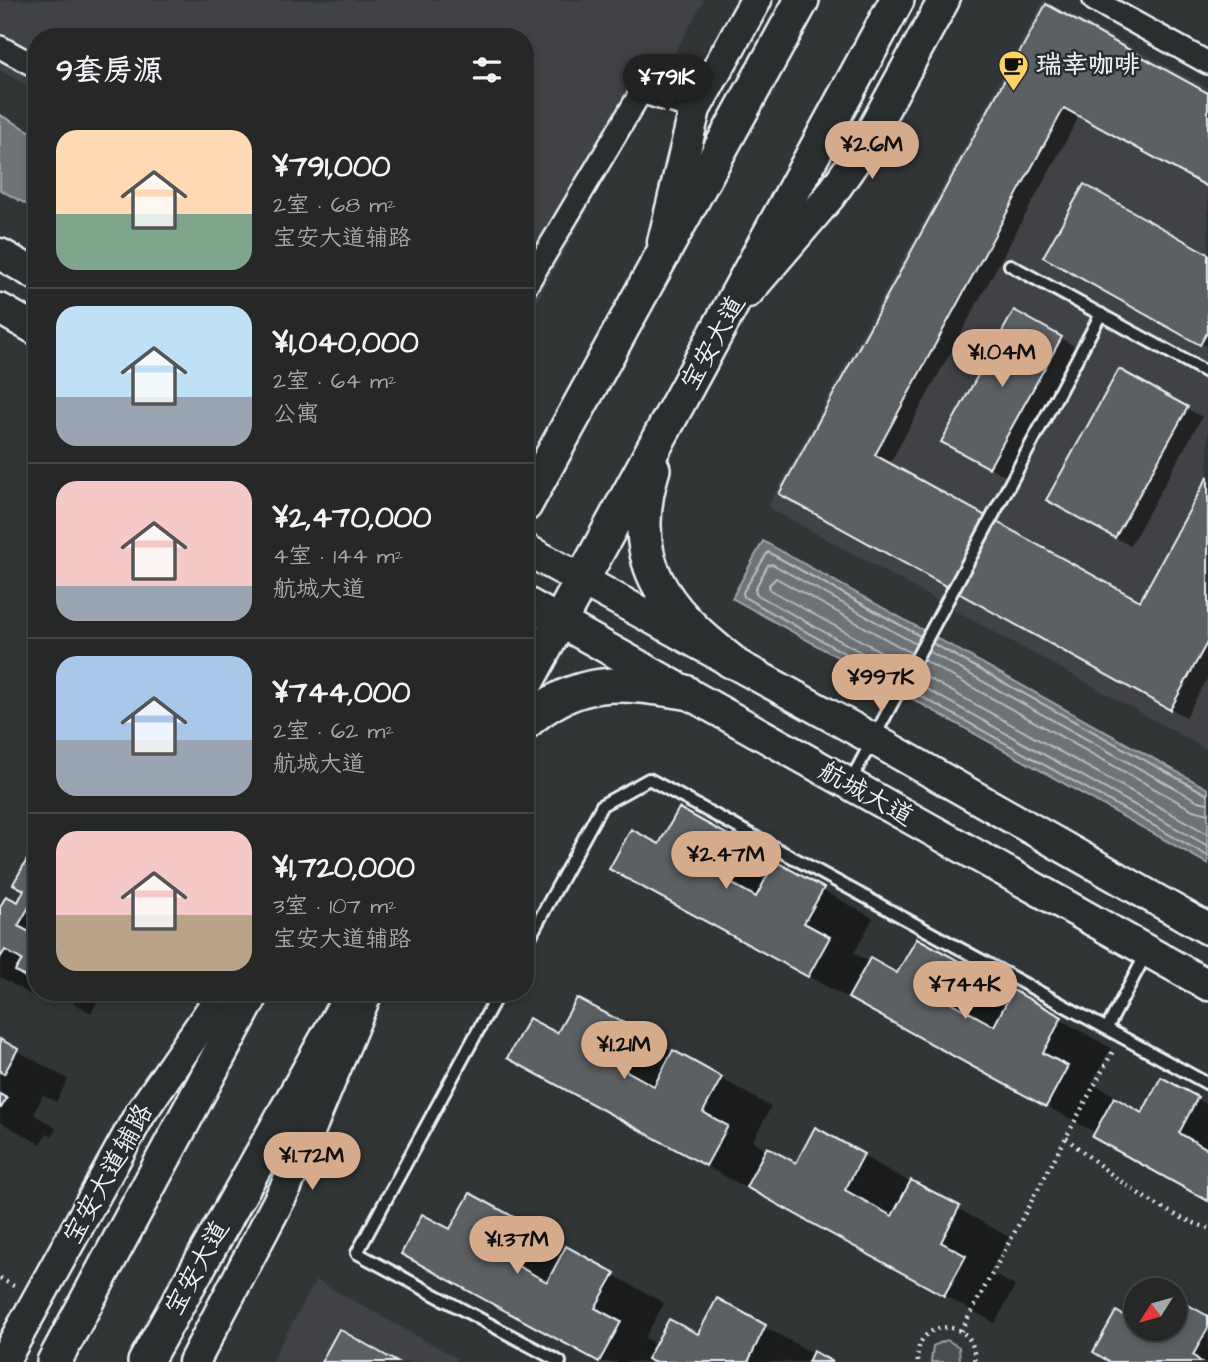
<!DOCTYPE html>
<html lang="zh">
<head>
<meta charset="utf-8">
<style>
	:root { --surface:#262828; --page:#323434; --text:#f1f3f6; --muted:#a4a6a8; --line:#424445; --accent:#d6ab8b }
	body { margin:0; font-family:"Architects Daughter","LXGW WenKai TC",sans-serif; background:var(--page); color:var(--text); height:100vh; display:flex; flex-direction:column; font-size:26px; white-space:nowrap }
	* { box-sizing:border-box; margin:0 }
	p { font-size:23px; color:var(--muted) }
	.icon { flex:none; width:38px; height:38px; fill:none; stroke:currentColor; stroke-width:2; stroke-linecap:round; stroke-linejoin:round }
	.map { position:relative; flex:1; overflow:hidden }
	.panel { position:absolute; left:28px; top:28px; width:506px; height:973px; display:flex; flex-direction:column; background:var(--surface); border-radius:28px; box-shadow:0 4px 10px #0003,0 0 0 2px var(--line) }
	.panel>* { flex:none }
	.needle { width:46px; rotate:233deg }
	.controls { position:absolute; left:1124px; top:1278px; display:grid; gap:14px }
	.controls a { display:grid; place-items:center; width:63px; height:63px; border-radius:50%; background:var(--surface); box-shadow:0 4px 10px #0003,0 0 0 2px var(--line); font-size:35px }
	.price { position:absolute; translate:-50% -60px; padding:0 16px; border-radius:24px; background:var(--accent); color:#111; font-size:23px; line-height:46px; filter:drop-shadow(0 2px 4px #0008) }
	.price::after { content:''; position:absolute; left:50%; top:42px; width:21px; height:16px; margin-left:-10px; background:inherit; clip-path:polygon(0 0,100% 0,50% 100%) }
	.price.selected { background:#222; color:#fff }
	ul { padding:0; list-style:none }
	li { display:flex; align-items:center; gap:21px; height:175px; padding:0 28px }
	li+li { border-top:2px solid var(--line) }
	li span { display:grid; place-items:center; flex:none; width:196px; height:140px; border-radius:21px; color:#555 }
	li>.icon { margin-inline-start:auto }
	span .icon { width:84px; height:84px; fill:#fffc; stroke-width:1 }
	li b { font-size:30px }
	h2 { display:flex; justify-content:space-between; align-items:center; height:84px; padding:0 28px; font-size:30px }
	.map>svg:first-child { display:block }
	.built { fill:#3f4244 }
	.green { fill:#494d4f; stroke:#989fa4; stroke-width:2 }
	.water { fill:#6e7376; stroke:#9fa5aa; stroke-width:2 }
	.shadow { fill:#0007 }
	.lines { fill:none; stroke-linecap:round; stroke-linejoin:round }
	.shore { stroke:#b7bfc4; stroke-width:2 }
	.building { fill:#5c6063; stroke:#e8f1f8; stroke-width:2 }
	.service-casing { stroke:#e8f1f8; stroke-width:16 }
	.minor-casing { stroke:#e8f1f8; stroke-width:26 }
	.secondary-casing { stroke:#e8f1f8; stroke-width:35 }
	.primary-casing { stroke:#e8f1f8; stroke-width:38 }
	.path { stroke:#e8f1f8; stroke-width:4.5; stroke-dasharray:2 5; stroke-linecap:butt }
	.service { stroke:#2a2d2e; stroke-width:10 }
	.minor { stroke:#2a2d2e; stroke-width:21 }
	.secondary { stroke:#2a2d2e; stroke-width:30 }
	.primary { stroke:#2a2d2e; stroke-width:33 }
	.labels { text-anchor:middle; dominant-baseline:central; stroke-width:5; stroke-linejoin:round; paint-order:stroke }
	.poi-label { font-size:26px; font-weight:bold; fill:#e8f1f8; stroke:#2a2d2e; text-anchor:start }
	.street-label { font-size:26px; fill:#e8f1f8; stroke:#2a2d2e }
</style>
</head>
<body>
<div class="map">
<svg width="1208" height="1362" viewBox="0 0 1208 1362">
	<rect width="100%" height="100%" fill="#323536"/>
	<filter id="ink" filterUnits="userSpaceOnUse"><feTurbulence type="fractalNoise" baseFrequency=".0143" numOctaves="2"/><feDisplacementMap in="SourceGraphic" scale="14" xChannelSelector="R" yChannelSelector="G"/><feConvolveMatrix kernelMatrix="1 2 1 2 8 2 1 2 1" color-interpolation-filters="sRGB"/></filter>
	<g filter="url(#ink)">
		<!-- built -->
		<g class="built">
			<polygon points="0,0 704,0 525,323 525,37 37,37 37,91 0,70"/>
			<polygon points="1044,0 1208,88 1208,750 768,507"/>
			<polygon points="316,1280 457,1358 455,1362 271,1362"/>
		</g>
		<!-- green -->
		<polygon class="green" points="947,1340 959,1347 960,1362 931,1362 933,1346"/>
		<!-- water -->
		<g class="water">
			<polygon points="0,115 37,135 37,210 0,190"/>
			<polygon points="763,541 1208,789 1208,864 732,598"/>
		</g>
		<!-- shadow -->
		<g class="shadow">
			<polygon points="1046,6 1208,95 1208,185 1080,115 889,465 1141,603 1208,480 1208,677 1186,717 781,493"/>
			<polygon points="1208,256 1208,347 1061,265"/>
			<polygon points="1015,312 1076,347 1005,476 944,441"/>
			<polygon points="1119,371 1202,417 1130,546 1048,499"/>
			<polygon points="679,811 873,918 854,953 869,962 898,976 965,966 1111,1048 1092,1083 1117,1097 1116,1100 1143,1115 1162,1079 1208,1105 1208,1201 1096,1133 662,897 660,846"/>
			<polygon points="37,845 37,992 47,992 42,1001 0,977 0,911 18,904 26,890"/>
			<polygon points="55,992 103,992 91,1013"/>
			<polygon points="578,1000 720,1078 720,1082 722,1079 771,1107 753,1141 767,1151 796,1165 816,1130 1009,1237 990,1272 1015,1286 995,1323 560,1087 558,1036"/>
			<polygon points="0,1041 68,1079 56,1102 43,1095 34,1114 56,1128 52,1136 47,1133 40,1144 0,1122"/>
			<polygon points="470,1196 664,1303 645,1338 657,1345 765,1327 829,1362 599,1362 453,1282 451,1231"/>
			<polygon points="1208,1318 1208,1362 1113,1362 1136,1328 1174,1328"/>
		</g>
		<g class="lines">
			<!-- shore -->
			<g class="shore">
				<polyline points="932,643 1208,795"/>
				<polyline points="928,651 1198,801 1208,803"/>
				<polyline points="923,660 1193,810 1208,814"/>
				<polyline points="905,665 770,590 769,585 776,578 911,653"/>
				<polyline points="917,672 1208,834"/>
				<polyline points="900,674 756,594 755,589 768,565 772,564 916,644"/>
				<polyline points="912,681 1208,846"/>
				<polyline points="896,682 744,597 743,592 768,552 920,636"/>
				<polyline points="908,689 1208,856"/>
			</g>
		</g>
		<!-- building -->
		<g class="building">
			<polygon points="1046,4 1208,93 1208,187 1064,108 875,455 1140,601 1208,476 1208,641 1170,710 779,494"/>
			<polygon points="1084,184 1208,254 1208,331 1200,345 1043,257"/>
			<polygon points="1014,310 1062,337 989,468 941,442"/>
			<polygon points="1119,369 1188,407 1115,538 1046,500"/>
			<polygon points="679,808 728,835 709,871 756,897 775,861 824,888 804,923 830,937 808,977 609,869 631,829 659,844"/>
			<polygon points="37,842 37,893 18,926 35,935 37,932 37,984 15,971 22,960 5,950 0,958 0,907 6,896 18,902 24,890 13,884"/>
			<polygon points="917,938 966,965 947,1000 994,1026 1013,990 1062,1017 1043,1053 1068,1066 1046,1107 848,998 870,958 897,973"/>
			<polygon points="577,998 626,1024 607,1060 654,1086 673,1050 722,1077 703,1112 728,1126 706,1166 507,1058 529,1018 557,1033"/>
			<polygon points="0,1039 18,1049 4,1074 0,1072"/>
			<polygon points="1161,1077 1198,1097 1179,1133 1208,1149 1208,1201 1092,1137 1114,1097 1142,1113"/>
			<polygon points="0,1094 7,1098 1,1108 0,1108"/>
			<polygon points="815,1127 864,1154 845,1190 892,1216 911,1180 960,1206 941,1242 966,1256 944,1296 746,1187 767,1147 796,1163"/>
			<polygon points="470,1193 519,1220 500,1256 547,1282 566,1246 615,1273 595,1308 621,1322 599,1362 401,1254 422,1214 450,1229"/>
			<polygon points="1174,1297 1208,1316 1208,1328 1193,1355 1201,1362 1110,1362 1093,1352 1116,1311 1136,1322 1136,1328 1174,1328"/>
			<polygon points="717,1298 766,1325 748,1362 653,1362 647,1359 669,1319 698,1334"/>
			<polygon points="339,1329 397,1362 321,1362"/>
			<polygon points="813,1351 833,1362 808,1362"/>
		</g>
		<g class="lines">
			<defs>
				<g id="service">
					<polyline points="1010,265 1208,373"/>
					<polyline points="850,782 1101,314"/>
					<polyline points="525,946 602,805 649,779 1208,1084"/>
					<polyline points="499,992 357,1253 560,1362"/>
					<polyline points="1107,1028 1146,954"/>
				</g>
				<g id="minor">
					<polyline points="1094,0 1208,63"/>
					<polyline points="0,47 37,67"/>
					<polyline points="525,288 641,92 695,109"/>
				</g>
				<g id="secondary">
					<polyline points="663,242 695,109 756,0"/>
					<polyline points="0,254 37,275"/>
					<polyline points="748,292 830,196 860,153 944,0"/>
					<polyline points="0,309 37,330"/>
					<polyline points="525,549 873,739 1208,929"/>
					<polyline points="525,602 1208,985"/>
					<polyline points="3,1362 140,1114 224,992"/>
					<polyline points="194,1362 286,1187 367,992"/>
				</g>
				<g id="primary">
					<path d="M653,469c-28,91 10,139 78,192"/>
					<polyline points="525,505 802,0"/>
					<polyline points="525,685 897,0"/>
					<path d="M525,723c52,-47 96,-41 160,-31"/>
					<polyline points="54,1362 253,992"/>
					<polyline points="145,1362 353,992"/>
				</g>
			</defs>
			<!-- service casing -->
			<use href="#service" class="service-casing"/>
			<!-- minor casing -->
			<use href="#minor" class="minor-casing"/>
			<!-- secondary casing -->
			<use href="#secondary" class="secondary-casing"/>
			<!-- primary casing -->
			<use href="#primary" class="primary-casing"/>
			<!-- path -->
			<g class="path">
				<path d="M1066,1138c44,36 87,72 142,90"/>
				<polyline points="0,1278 17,1288"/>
				<polyline points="961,1331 1114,1049"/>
				<path d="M918,1362c-6,-45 61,-47 56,0"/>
			</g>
			<!-- service -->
			<use href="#service" class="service"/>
			<!-- minor -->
			<use href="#minor" class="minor"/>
			<!-- secondary -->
			<use href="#secondary" class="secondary"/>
			<!-- primary -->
			<use href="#primary" class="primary"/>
		</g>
	</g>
	<!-- icons -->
	<defs>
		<symbol id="cafe-pin" viewBox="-11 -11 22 30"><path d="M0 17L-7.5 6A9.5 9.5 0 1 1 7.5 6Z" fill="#ffd166" stroke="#2a2d2e"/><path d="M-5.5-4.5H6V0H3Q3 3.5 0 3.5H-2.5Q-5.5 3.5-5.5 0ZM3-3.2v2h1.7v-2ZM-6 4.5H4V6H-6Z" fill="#111"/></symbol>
	</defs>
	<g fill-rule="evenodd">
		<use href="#cafe-pin" x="996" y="48" width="35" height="47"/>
	</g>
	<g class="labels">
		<!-- poi labels -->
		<g class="poi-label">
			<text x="1036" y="65">瑞幸咖啡</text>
		</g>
		<!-- street labels -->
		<g class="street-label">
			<text transform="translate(713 343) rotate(-61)">宝安大道</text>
			<text transform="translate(866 794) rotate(29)">航城大道</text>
			<text transform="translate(108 1174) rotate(-61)">宝安大道辅路</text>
			<text transform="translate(197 1268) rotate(-61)">宝安大道</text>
		</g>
	</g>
</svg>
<div class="controls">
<a><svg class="needle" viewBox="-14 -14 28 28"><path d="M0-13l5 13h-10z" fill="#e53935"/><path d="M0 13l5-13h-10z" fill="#a4a6a8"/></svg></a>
</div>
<b class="price selected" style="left:667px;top:114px">¥791K</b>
<b class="price" style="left:872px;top:181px">¥2.6M</b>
<b class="price" style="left:1002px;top:389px">¥1.04M</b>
<b class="price" style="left:881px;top:714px">¥997K</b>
<b class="price" style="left:726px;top:891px">¥2.47M</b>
<b class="price" style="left:965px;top:1021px">¥744K</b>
<b class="price" style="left:624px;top:1081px">¥1.21M</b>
<b class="price" style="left:312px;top:1192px">¥1.72M</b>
<b class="price" style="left:517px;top:1276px">¥1.37M</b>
<section class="panel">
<h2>9套房源<svg class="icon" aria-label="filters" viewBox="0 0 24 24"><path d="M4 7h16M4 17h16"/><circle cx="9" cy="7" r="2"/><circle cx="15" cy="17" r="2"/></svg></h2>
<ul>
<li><span style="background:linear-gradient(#ffd9b3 60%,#7fa58c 0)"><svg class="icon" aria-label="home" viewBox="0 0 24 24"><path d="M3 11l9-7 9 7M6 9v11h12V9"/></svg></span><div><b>¥791,000</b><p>2室 · 68 m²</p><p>宝安大道辅路</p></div></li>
<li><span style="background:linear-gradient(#bfe0f5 65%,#9aa5b1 0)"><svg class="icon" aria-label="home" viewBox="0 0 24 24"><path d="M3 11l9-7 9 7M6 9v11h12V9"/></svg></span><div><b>¥1,040,000</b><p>2室 · 64 m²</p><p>公寓</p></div></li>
<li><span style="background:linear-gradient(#f6c9c9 75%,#9aa5b1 0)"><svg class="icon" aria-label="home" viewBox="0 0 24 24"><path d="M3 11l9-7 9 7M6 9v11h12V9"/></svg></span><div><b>¥2,470,000</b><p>4室 · 144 m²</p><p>航城大道</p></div></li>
<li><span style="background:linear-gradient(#a9c7e8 60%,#9aa5b1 0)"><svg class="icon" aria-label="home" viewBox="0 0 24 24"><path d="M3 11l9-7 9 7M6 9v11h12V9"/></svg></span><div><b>¥744,000</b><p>2室 · 62 m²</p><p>航城大道</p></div></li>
<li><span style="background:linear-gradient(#f6c9c9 60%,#b9a48a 0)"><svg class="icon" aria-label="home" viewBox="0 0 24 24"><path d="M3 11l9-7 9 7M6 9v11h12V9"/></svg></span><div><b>¥1,720,000</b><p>3室 · 107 m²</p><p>宝安大道辅路</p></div></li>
</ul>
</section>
</div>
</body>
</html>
